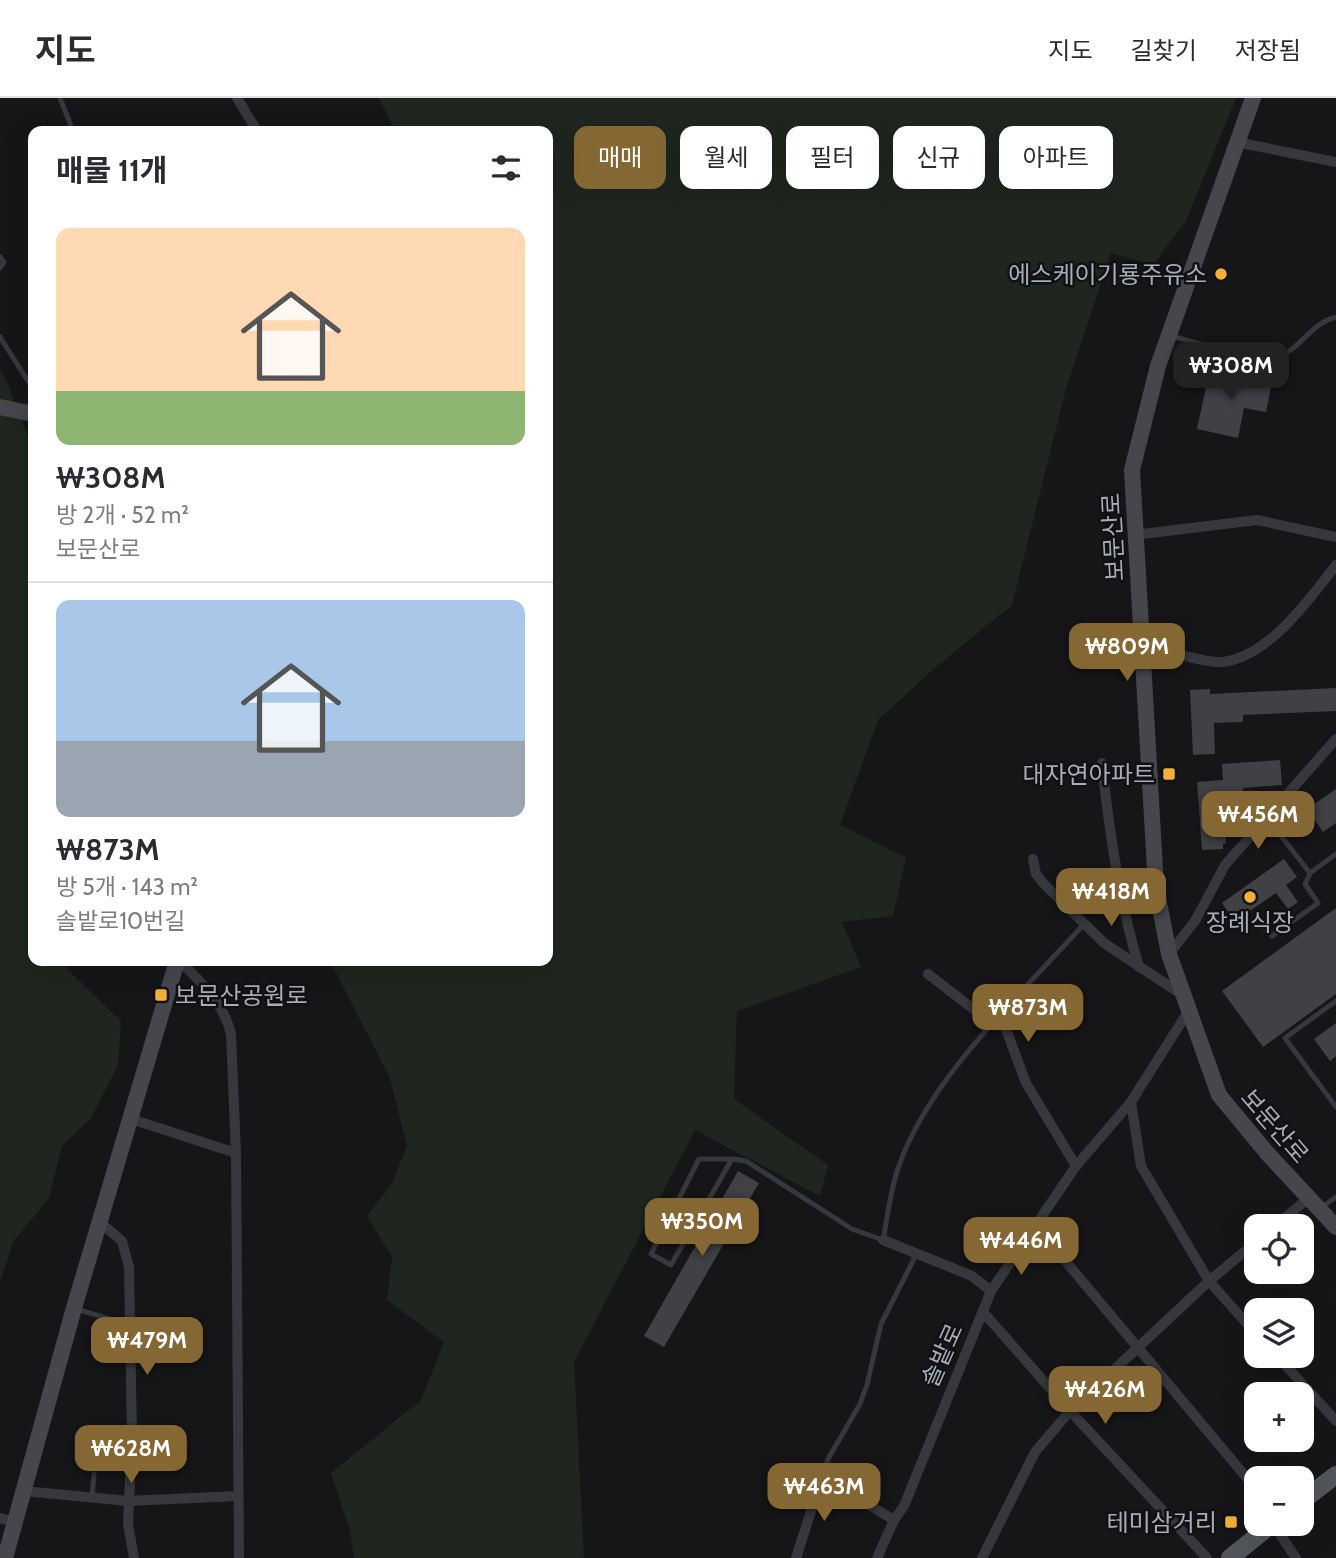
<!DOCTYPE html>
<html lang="ko">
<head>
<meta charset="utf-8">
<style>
	:root { --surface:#fff; --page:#f7f7f7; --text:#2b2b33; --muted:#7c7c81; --line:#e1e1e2; --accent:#856733 }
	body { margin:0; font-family:Cabin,"Noto Sans KR",sans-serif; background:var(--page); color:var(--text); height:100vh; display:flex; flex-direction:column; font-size:26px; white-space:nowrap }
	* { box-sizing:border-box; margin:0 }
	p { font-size:23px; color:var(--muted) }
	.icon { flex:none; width:38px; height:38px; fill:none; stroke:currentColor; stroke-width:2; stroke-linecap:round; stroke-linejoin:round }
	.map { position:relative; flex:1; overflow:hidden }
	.details { position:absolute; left:28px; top:28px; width:525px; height:840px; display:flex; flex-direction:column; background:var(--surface); border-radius:14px; box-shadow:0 7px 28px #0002 }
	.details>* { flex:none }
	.guide { position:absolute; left:574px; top:28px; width:656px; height:63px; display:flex; gap:14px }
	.fabs { position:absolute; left:1244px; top:1116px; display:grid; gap:14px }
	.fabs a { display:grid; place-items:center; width:70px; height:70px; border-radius:14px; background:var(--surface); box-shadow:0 7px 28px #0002; font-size:35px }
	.price { position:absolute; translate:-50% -60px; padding:0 16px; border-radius:14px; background:var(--accent); color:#fff; font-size:23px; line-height:46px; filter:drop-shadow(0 2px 4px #0008) }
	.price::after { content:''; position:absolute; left:50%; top:42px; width:21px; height:16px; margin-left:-10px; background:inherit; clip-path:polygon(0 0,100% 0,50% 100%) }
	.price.selected { background:#222; color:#fff }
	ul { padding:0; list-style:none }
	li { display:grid; align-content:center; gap:14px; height:371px; padding:0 28px }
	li+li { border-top:2px solid var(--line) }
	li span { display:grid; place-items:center; height:217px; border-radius:14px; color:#555 }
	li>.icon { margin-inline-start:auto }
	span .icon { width:126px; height:126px; fill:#fffc; stroke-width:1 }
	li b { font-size:30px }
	h2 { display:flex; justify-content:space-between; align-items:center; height:84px; padding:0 28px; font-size:30px }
	.tag { padding:0 24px; border-radius:14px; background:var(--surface); box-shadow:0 7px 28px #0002; font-size:24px; line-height:63px }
	.tag.selected { background:var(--accent); color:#fff }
	header { display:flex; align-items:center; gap:42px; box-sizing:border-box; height:98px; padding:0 35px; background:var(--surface); border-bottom:2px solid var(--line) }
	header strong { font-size:33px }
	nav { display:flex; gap:38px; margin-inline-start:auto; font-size:24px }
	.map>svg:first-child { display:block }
	.green { fill:#1e261f }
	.building { fill:#404145 }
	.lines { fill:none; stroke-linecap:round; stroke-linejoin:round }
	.lane { stroke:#37383d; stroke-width:5 }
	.street { stroke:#37383d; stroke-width:10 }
	.secondary { stroke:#45474d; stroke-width:16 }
	.primary { stroke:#53555c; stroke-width:18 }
	.poi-dot { fill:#f2b134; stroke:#111113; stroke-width:2.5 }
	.labels { text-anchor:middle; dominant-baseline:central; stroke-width:5; stroke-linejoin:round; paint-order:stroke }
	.poi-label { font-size:24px; fill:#a8adb8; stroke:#111113; text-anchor:end }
	.street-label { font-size:24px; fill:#a8adb8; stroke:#111113 }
</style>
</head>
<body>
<header>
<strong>지도</strong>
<nav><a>지도</a><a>길찾기</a><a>저장됨</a></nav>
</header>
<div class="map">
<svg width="1336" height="1460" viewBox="0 0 1336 1460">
	<rect width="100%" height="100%" fill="#161618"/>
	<!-- green -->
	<g class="green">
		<polygon points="379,0 1236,0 1186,123 1153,167 1111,155 1066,291 1012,507 936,569 878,622 840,727 906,760 893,818 842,824 861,869 737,913 734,1001 828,1067 820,1098 695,1032 574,1264 584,1460 354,1460 350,1433 331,1375 421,1302 444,1244 387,1202 392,1159 367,1118 392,1085 407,1048 390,980 330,863 548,863 548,33 395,33"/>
		<polygon points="0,273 6,281 27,336 33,342 33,863 66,863 68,872 121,923 118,967 91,1020 62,1048 49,1100 13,1144 0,1184"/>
	</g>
	<!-- building -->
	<g class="building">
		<polygon points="1210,271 1272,284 1266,314 1244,310 1238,340 1197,331"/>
		<polygon points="1336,590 1336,613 1243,617 1243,624 1214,625 1215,656 1193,657 1190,592 1210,591 1210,596"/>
		<polygon points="1280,662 1282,687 1243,690 1244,701 1235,702 1236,716 1224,717 1226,745 1223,746 1223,751 1202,752 1197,684 1223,682 1222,666"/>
		<polygon points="1336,691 1336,725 1323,734 1307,711"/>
		<polygon points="1284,761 1297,779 1286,787 1298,804 1288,811 1276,795 1251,812 1242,834 1222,805"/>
		<polygon points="1336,810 1336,896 1263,949 1222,893"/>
		<polygon points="1336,925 1336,958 1330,963 1314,941"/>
		<polygon points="738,1073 759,1085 664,1249 644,1238"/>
	</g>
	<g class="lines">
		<!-- lane -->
		<g class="lane">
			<polyline points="60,0 73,33"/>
			<polyline points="0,159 4,164 0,170"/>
			<path d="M1171,238c23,5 94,30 112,19 20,-11 31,-33 53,-38"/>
			<polyline points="0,239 33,291"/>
			<polyline points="1267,720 1310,775 1336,756"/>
			<polyline points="1259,823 1272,838 1318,805 1305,786 1310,775"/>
			<polyline points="1336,903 1285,940 1336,1009"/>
			<path d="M732,1061h-33l-48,95 20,11 61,-106 14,2 106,68 31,11c5,-24 7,-51 16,-74 30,-88 123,-173 185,-242"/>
			<polyline points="1322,1109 1336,1099"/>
			<polyline points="76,1211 130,1227"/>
			<polyline points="822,1379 828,1361 860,1306 867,1287 881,1226 916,1157"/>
			<polyline points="92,1399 94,1376"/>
		</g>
		<!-- street -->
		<g class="street">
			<polyline points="237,0 257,33"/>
			<polyline points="1236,44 1336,64"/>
			<polyline points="1134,437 1257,422 1336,439"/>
			<path d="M1143,547c18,4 65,19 80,17 46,-6 86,-62 113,-97"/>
			<path d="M1102,665c7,69 17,137 37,204"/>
			<polyline points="1033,761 1036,776 1043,785 1104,845 1184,898"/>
			<polyline points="1169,856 1195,823 1225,767 1336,641"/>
			<path d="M179,863c22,20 45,43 52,73l5,119"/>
			<polyline points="928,876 981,917 1001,918 1026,985 1076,1068"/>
			<polyline points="1131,1004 1141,1068 1209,1183 1256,1236"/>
			<polyline points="131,1021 236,1055 239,1460"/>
			<polyline points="101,1125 122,1143 129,1169 132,1339 128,1426 134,1460"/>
			<polyline points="1037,1129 1256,1391"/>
			<polyline points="1274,1129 1310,1099"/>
			<polyline points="883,1142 972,1178 991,1193"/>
			<polyline points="984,1215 1070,1313 1207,1460"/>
			<polyline points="1277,1258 1336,1323"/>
			<polyline points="775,1374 822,1379 894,1422"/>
			<polyline points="24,1393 128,1403 238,1398"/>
			<polyline points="0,1420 15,1424"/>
			<polyline points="1273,1426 1296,1460"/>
			<polyline points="796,1460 822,1379"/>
			<polyline points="877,1460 894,1422 904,1408 991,1193 1076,1068 1131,1004 1189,912"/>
			<polyline points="982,1460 1035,1354 1070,1313 1209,1183 1256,1144"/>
		</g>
		<!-- secondary -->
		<g class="secondary">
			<polyline points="1253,0 1158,268 1132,372 1156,789 1169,856 1219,997 1267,1055 1336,1129"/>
			<polyline points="0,309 33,316"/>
			<polyline points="5,1460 74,1210 177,863"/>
		</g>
		<!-- primary -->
		<g class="primary">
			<polyline points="1302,1403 1336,1377"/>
			<polyline points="1230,1460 1272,1426"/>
		</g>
	</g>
	<!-- markers -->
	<g class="poi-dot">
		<circle cx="1221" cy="176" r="7"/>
		<rect x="1162" y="669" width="14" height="14" rx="3.5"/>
		<circle cx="1250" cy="799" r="7"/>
		<rect x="154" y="890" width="14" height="14" rx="3.5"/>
		<rect x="1224" y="1417" width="14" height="14" rx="3.5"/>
	</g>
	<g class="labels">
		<!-- poi labels -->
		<g class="poi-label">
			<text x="1207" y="176">에스케이기룡주유소</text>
			<text x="1155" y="676">대자연아파트</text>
			<text x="1250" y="824" text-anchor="middle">장례식장</text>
			<text x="175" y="897" text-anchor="start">보문산공원로</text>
			<text x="1217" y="1424">테미삼거리</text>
		</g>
		<!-- street labels -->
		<g class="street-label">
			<text transform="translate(1113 439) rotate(-93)">보문산로</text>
			<text transform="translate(1275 1028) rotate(49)">보문산로</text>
			<text transform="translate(942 1257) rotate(-66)">솔밭로</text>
		</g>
	</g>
</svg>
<div class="fabs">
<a><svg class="icon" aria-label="locate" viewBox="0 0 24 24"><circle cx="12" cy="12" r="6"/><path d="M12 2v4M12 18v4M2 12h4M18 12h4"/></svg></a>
<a><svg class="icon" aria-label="layers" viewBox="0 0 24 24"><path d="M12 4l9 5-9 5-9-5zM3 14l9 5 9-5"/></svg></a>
<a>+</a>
<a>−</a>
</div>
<b class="price selected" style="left:1231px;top:304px">₩308M</b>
<b class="price" style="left:1127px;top:585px">₩809M</b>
<b class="price" style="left:1258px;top:753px">₩456M</b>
<b class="price" style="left:1111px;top:830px">₩418M</b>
<b class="price" style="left:1028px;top:946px">₩873M</b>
<b class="price" style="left:702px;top:1160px">₩350M</b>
<b class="price" style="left:1021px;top:1179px">₩446M</b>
<b class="price" style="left:147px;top:1279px">₩479M</b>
<b class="price" style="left:1105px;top:1328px">₩426M</b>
<b class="price" style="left:131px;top:1387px">₩628M</b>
<b class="price" style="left:824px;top:1425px">₩463M</b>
<div class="guide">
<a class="tag selected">매매</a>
<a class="tag">월세</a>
<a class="tag">필터</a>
<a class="tag">신규</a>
<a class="tag">아파트</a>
</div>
<section class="details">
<h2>매물 11개<svg class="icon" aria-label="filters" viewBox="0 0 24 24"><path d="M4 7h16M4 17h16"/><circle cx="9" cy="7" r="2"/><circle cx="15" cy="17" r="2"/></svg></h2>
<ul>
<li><span style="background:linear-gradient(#ffd9b3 75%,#8fb573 0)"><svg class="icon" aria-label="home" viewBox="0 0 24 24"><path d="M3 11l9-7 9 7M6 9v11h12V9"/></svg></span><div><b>₩308M</b><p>방 2개 · 52 m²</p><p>보문산로</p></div></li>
<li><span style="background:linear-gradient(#a9c7e8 65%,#9aa5b1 0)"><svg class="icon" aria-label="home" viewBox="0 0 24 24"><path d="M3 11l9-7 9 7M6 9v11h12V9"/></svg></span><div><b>₩873M</b><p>방 5개 · 143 m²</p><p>솔밭로10번길</p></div></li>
</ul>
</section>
</div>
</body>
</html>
